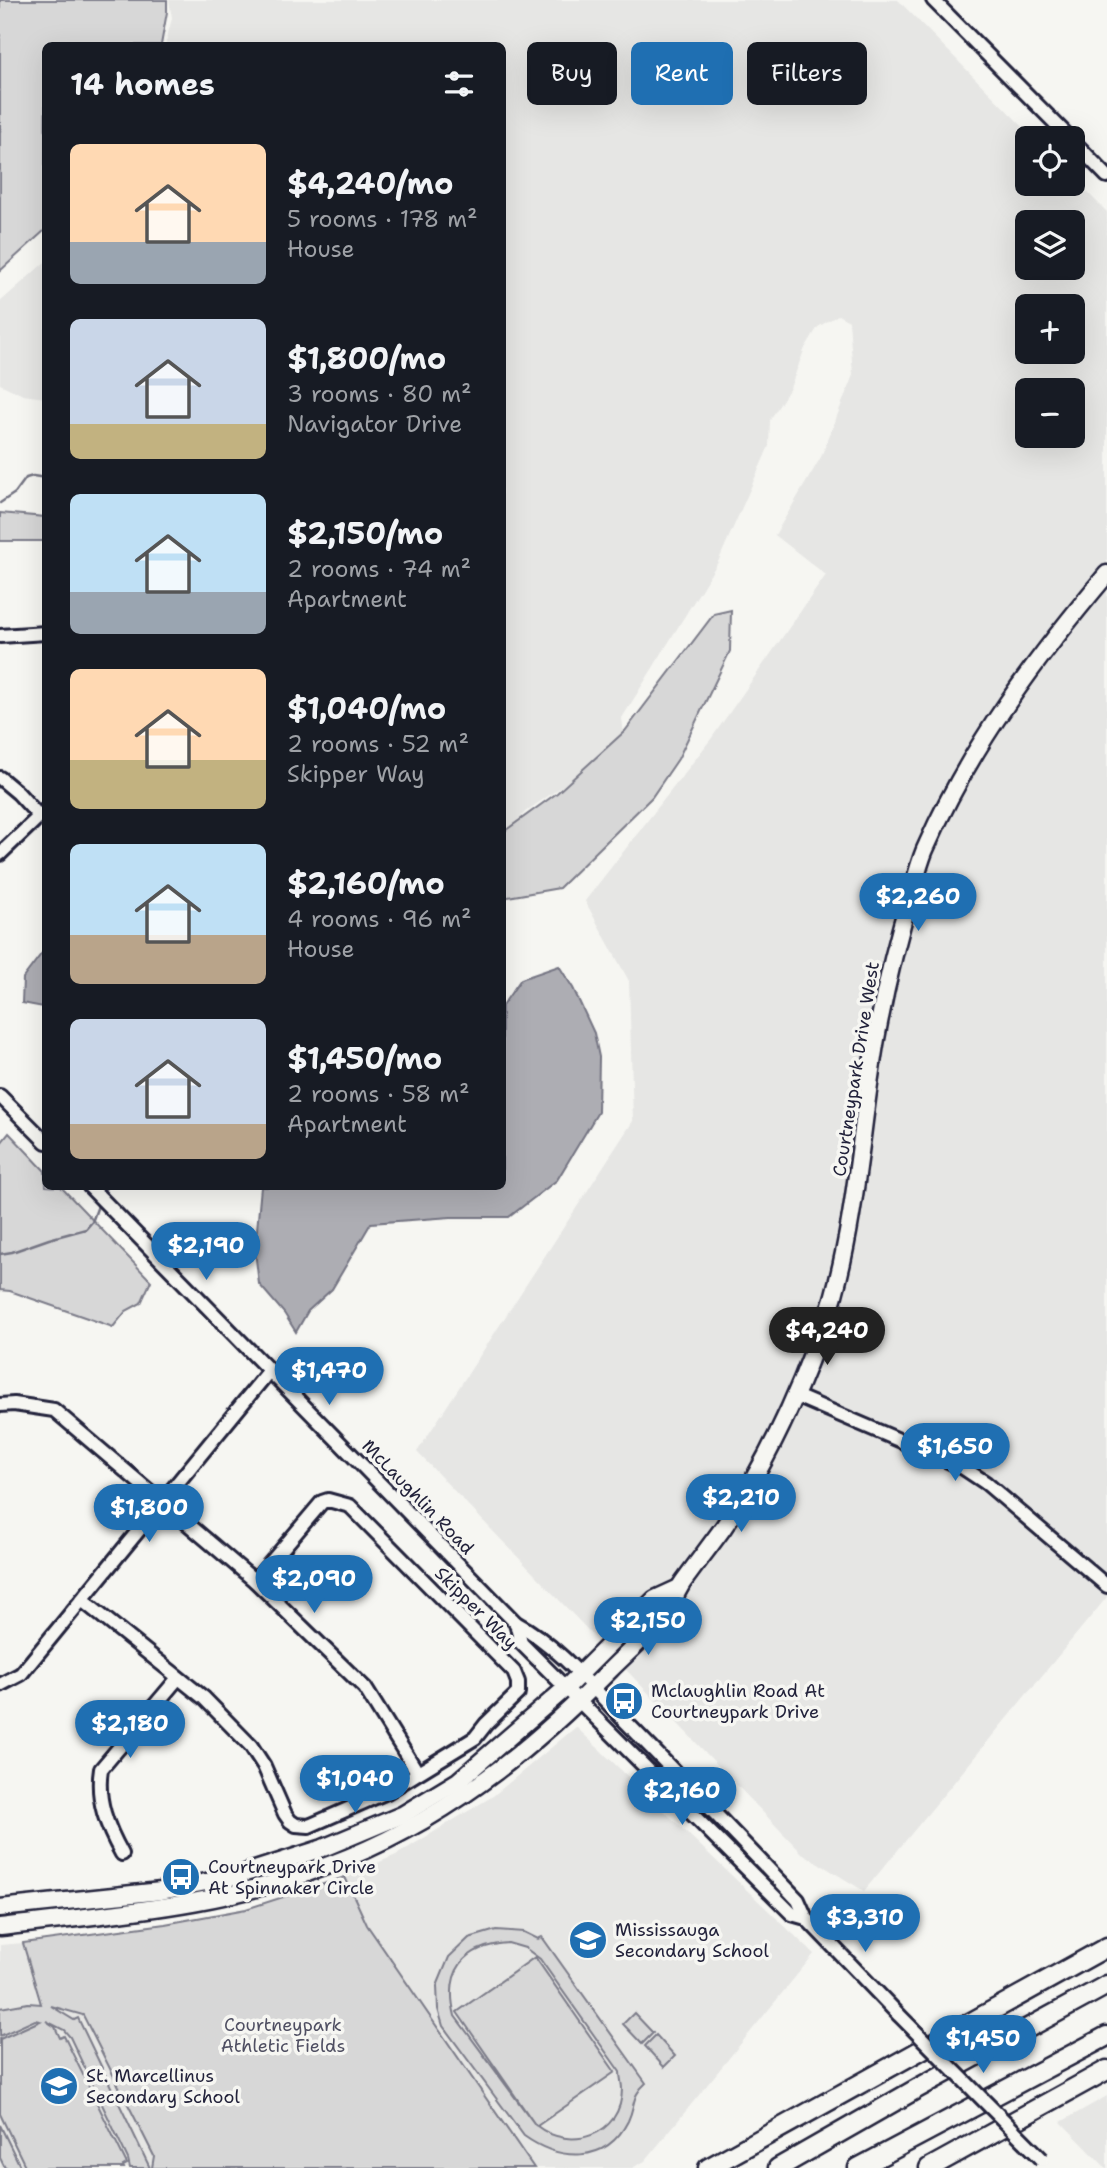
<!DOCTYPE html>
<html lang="en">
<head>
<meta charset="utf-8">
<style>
	:root { --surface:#171b24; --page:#242831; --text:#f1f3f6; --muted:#9ea1a6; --accent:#1f6fb2 }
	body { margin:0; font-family:"Shantell Sans",sans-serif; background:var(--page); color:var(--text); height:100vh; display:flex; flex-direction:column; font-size:26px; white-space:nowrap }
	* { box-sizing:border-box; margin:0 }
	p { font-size:23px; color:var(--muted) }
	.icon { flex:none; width:38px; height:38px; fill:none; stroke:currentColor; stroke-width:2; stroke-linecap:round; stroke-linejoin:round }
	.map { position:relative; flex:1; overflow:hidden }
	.drawer { position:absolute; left:42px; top:42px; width:464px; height:1148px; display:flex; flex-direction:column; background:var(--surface); border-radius:10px; box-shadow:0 7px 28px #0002 }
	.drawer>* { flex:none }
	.top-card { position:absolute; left:527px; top:42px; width:474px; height:63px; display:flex; gap:14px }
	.tools { position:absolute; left:1015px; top:126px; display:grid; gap:14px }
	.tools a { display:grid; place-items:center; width:70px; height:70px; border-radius:10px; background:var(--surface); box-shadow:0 7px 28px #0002; font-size:35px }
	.price { position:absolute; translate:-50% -60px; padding:0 16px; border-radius:24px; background:var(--accent); color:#fff; font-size:23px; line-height:46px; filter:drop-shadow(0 2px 4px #0008) }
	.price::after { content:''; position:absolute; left:50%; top:42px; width:21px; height:16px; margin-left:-10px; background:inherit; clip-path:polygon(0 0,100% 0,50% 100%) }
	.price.active { background:#222; color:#fff }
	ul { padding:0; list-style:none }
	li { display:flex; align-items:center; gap:21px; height:175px; padding:0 28px }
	li span { display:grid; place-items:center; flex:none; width:196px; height:140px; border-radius:10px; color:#555 }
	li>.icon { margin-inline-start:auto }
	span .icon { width:84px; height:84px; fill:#fffc; stroke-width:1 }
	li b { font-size:30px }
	h2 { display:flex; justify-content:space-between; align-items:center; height:84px; padding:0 28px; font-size:30px }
	.tag { padding:0 24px; border-radius:10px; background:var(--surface); box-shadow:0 7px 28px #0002; font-size:24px; line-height:63px }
	.tag.active { background:var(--accent); color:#fff }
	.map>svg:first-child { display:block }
	.built { fill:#e6e6e4; fill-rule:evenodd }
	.green { fill:#d7d7d7; stroke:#7c7c89; stroke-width:2; fill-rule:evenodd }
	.water { fill:#adadb3; stroke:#757583; stroke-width:2 }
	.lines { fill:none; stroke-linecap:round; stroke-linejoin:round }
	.stream { stroke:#757583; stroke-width:2.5 }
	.minor-casing { stroke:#22223b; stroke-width:18 }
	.major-casing { stroke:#22223b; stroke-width:21 }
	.highway-casing { stroke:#22223b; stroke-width:23 }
	.minor { stroke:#f6f6f2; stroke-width:12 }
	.major { stroke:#f6f6f2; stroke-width:16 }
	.highway { stroke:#f6f6f2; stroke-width:18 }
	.minor-bridge-casing { stroke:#22223b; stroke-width:18; stroke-linecap:butt }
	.minor-bridge { stroke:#f6f6f2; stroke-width:12 }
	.labels { text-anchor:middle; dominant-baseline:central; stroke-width:7; stroke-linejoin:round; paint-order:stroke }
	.street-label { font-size:18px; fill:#22223b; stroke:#f6f6f2 }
	.poi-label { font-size:18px; fill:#22223b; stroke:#f6f6f2; text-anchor:start }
	.park-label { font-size:18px; fill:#4f4f62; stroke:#f6f6f2 }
</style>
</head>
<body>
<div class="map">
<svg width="1107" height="2168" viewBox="0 0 1107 2168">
	<rect width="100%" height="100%" fill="#f6f6f2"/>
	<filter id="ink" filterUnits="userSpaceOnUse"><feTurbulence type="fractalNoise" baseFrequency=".0143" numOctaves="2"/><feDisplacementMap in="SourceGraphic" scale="14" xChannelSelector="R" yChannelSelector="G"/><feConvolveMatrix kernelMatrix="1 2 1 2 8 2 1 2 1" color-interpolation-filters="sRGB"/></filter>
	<g filter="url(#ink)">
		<!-- built -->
		<g class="built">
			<path d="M169,0h729l136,138h-7v46h46v-6l34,34v1385l-243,294 -62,-38 -385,-401 216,-331 -4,-140 -44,-80 126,-162 115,-164 -51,-40 46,-78 32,-82 -4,-54 -11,-6 -20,12 -13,21 -15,40 -20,32 -1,26 -51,116 -96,156 3,25 -100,69 -23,29v-795h-337l7,-28zM1027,222h46v46h-46zM1027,306h46v46h-46zM1027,390h46v46h-46z"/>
			<polygon points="45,262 45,398 23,395 0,384 0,302"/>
			<polygon points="576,1727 814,1954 645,2161 632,2168 534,2168 367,1925 345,1877 396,1855 493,1796"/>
			<polygon points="23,1943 39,2002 83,2015 154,2156 152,2168 0,2168 0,1945"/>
			<polygon points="1107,2096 1107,2168 1106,2168 1061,2122"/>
		</g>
		<!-- green -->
		<g class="green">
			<polygon points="0,0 167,0 167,12 161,45 46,46 45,230 0,271"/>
			<polygon points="0,513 45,517 45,541 0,541"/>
			<polygon points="731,610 730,651 678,759 652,797 559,888 502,898 502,833 557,793 625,731 714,614"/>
			<polygon points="9,1133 45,1171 46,1186 61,1187 151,1281 141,1303 126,1311 113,1327 10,1291 0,1290 0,1144"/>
			<polygon points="345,1877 367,1925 534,2168 152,2168 154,2156 83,2015 51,2006 74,2020 78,2018 150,2168 130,2168 128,2159 70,2037 64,2030 46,2021 55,2027 60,2038 64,2036 127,2164 123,2166 124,2168 26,2168 0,2114 0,2039 40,2021 35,2020 0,2036 0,2008 28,2003 41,2004 23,1943 165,1924 246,1909"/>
			<path d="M496,1930l28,2 14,7 4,-2 104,146c-15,13 -10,21 -18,38 -22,44 -69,40 -104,15l-81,-110 -5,-17 -1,-23 12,-29 20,-19zM508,1943l17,5 15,11 80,113c0,6 2,12 2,17 0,47 -52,63 -85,37l78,-54 -80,-115 -78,55 79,114 -81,-110c-11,-44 8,-70 53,-73z"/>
			<polygon points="634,2013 653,2033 642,2044 623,2024"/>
			<polygon points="656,2035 675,2056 664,2067 645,2046"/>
			<polygon points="0,2125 21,2168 5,2168 0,2158"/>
		</g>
		<!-- water -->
		<g class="water">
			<polygon points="45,949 45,1005 43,1007 22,1003 23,978"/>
			<polygon points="559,966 573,988 594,1033 599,1057 598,1112 557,1180 509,1217 451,1217 371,1223 332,1289 308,1311 296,1332 284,1313 259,1284 255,1251 261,1187 502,1186 502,1006 521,979"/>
		</g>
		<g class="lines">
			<!-- stream -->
			<g class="stream">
				<polyline points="0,125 0,131"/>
				<polyline points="0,503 15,493 26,478 33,476 46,478"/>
				<polyline points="102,1194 107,1186"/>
				<polyline points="0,1254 12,1252 49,1239 86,1229 92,1222 99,1203"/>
			</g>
			<defs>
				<g id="minor">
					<polyline points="933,0 1070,138"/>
					<polyline points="1073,141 1107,176"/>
					<polyline points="0,636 46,633"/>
					<polyline points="0,778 18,793 38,815"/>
					<polyline points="0,854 46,810"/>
					<polyline points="0,1096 46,1142"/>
					<path d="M89,1186l427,437c40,21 75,63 107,96 59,60 117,120 175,181l8,18 93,97"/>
					<polyline points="796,1396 962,1467 986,1483 1107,1586"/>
					<polyline points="0,1405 14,1404 54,1410 255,1581 365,1688 417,1772"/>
					<polyline points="82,1600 204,1698 251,1746 264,1766 285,1814 290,1821 296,1825 309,1826 387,1792 475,1738 486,1724 518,1693 518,1682 514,1672 350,1506 328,1500 322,1502 255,1581"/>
					<polyline points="516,1623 521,1643 792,1914 806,1918"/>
					<polyline points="0,1685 21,1674 270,1370"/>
					<path d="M122,1854c-15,-27 -26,-54 -21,-85l77,-91"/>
				</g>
				<g id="major">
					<polyline points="0,1908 161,1891 236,1876 323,1848 402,1815 458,1781 567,1687 655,1599 679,1588"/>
					<path d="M0,1927c114,-14 220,-20 329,-62 111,-41 199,-112 281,-195 18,-18 38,-35 54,-55 8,-10 12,-23 19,-33 13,-18 27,-36 40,-54 37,-54 68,-118 91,-179 7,-18 15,-36 20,-54 23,-84 27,-170 42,-256 9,-50 21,-100 36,-149 5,-15 8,-31 15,-45 44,-100 110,-188 180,-271"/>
				</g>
				<g id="highway">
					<polyline points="708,2168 1107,1947"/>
					<polyline points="778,2168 918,2088 1107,1985"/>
					<polyline points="858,2168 1107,2036"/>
					<polyline points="929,2168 1107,2070"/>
				</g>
			</defs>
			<!-- minor casing -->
			<use href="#minor" class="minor-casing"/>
			<!-- major casing -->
			<use href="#major" class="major-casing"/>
			<!-- highway casing -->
			<use href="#highway" class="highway-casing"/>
			<!-- minor -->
			<use href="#minor" class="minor"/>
			<!-- major -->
			<use href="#major" class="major"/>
			<!-- highway -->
			<use href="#highway" class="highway"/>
			<defs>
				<polyline id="minor-bridge" points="899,2015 1042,2159"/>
			</defs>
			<!-- minor-bridge casing -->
			<use href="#minor-bridge" class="minor-bridge-casing"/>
			<!-- minor-bridge -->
			<use href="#minor-bridge" class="minor-bridge"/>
		</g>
	</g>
	<!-- icons -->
	<defs>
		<symbol id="bus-disc" viewBox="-11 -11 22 22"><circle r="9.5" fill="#1f6fb2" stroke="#f6f6f2"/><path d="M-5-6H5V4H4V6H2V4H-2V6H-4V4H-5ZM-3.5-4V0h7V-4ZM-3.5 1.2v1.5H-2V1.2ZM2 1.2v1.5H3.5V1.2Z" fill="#fff"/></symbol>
		<symbol id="school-disc" viewBox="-11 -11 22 22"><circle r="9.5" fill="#1f6fb2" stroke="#f6f6f2"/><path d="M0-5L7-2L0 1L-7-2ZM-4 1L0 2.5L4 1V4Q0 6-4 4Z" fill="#fff"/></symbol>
	</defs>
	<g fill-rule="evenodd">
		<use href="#bus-disc" x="602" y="1679" width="44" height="44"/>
		<use href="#bus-disc" x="159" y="1855" width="44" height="44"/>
		<use href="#school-disc" x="566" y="1918" width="44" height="44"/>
		<use href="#school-disc" x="37" y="2064" width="44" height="44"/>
	</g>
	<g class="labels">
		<!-- street labels -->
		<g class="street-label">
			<text transform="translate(856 1069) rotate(-81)">Courtneypark Drive West</text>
			<text transform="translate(418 1497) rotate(46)">McLaughlin Road</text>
			<text transform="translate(476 1608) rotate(45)">Skipper Way</text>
		</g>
		<!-- poi labels -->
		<g class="poi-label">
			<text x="651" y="1691">Mclaughlin Road At<tspan x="651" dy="21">Courtneypark Drive</tspan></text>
			<text x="208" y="1867">Courtneypark Drive<tspan x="208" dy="21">At Spinnaker Circle</tspan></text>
			<text x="615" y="1930">Mississauga<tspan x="615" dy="21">Secondary School</tspan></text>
			<text x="86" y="2076">St. Marcellinus<tspan x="86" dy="21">Secondary School</tspan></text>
		</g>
		<!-- park labels -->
		<g class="park-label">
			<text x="283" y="2025">Courtneypark<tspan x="283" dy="21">Athletic Fields</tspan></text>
		</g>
	</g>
</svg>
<div class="tools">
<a><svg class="icon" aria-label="locate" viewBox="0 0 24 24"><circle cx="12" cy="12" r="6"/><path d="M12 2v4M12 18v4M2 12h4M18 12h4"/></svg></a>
<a><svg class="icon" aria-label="layers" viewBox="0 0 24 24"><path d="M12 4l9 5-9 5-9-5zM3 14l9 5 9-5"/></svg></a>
<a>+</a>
<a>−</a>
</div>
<b class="price" style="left:918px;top:933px">$2,260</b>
<b class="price" style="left:206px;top:1282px">$2,190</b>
<b class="price active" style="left:827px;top:1367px">$4,240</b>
<b class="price" style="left:329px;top:1407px">$1,470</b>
<b class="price" style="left:955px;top:1483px">$1,650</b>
<b class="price" style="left:741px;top:1534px">$2,210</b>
<b class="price" style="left:149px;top:1544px">$1,800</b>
<b class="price" style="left:314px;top:1615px">$2,090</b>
<b class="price" style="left:648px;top:1657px">$2,150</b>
<b class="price" style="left:130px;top:1760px">$2,180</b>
<b class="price" style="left:355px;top:1815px">$1,040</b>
<b class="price" style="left:682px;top:1827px">$2,160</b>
<b class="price" style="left:865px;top:1954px">$3,310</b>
<b class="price" style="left:983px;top:2075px">$1,450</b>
<div class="top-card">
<a class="tag">Buy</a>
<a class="tag active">Rent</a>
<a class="tag">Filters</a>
</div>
<section class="drawer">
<h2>14 homes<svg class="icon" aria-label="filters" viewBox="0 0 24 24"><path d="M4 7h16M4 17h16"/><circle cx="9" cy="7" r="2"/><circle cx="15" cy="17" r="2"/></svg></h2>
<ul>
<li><span style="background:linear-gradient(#ffd9b3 70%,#9aa5b1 0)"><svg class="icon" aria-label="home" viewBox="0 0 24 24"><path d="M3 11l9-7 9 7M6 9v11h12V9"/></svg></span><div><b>$4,240/mo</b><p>5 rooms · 178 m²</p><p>House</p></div></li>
<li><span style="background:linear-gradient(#c9d6e8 75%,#c2b280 0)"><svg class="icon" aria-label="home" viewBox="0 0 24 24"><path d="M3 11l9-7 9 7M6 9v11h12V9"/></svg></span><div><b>$1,800/mo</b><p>3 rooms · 80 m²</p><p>Navigator Drive</p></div></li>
<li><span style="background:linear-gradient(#bfe0f5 70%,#9aa5b1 0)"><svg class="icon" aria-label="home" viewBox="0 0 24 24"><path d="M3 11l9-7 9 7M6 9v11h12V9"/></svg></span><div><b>$2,150/mo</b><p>2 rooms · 74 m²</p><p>Apartment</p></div></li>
<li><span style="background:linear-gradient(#ffd9b3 65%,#c2b280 0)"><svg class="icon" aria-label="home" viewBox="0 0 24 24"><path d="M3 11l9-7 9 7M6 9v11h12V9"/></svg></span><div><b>$1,040/mo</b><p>2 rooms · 52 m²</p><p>Skipper Way</p></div></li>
<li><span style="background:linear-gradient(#bfe0f5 65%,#b9a48a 0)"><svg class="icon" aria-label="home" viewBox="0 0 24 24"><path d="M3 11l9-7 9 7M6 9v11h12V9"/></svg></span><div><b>$2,160/mo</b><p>4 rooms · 96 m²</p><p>House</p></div></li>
<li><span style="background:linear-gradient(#c9d6e8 75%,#b9a48a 0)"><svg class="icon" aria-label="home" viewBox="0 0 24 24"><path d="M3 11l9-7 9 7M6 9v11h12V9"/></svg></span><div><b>$1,450/mo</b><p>2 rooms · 58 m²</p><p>Apartment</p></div></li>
</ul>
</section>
</div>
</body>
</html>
